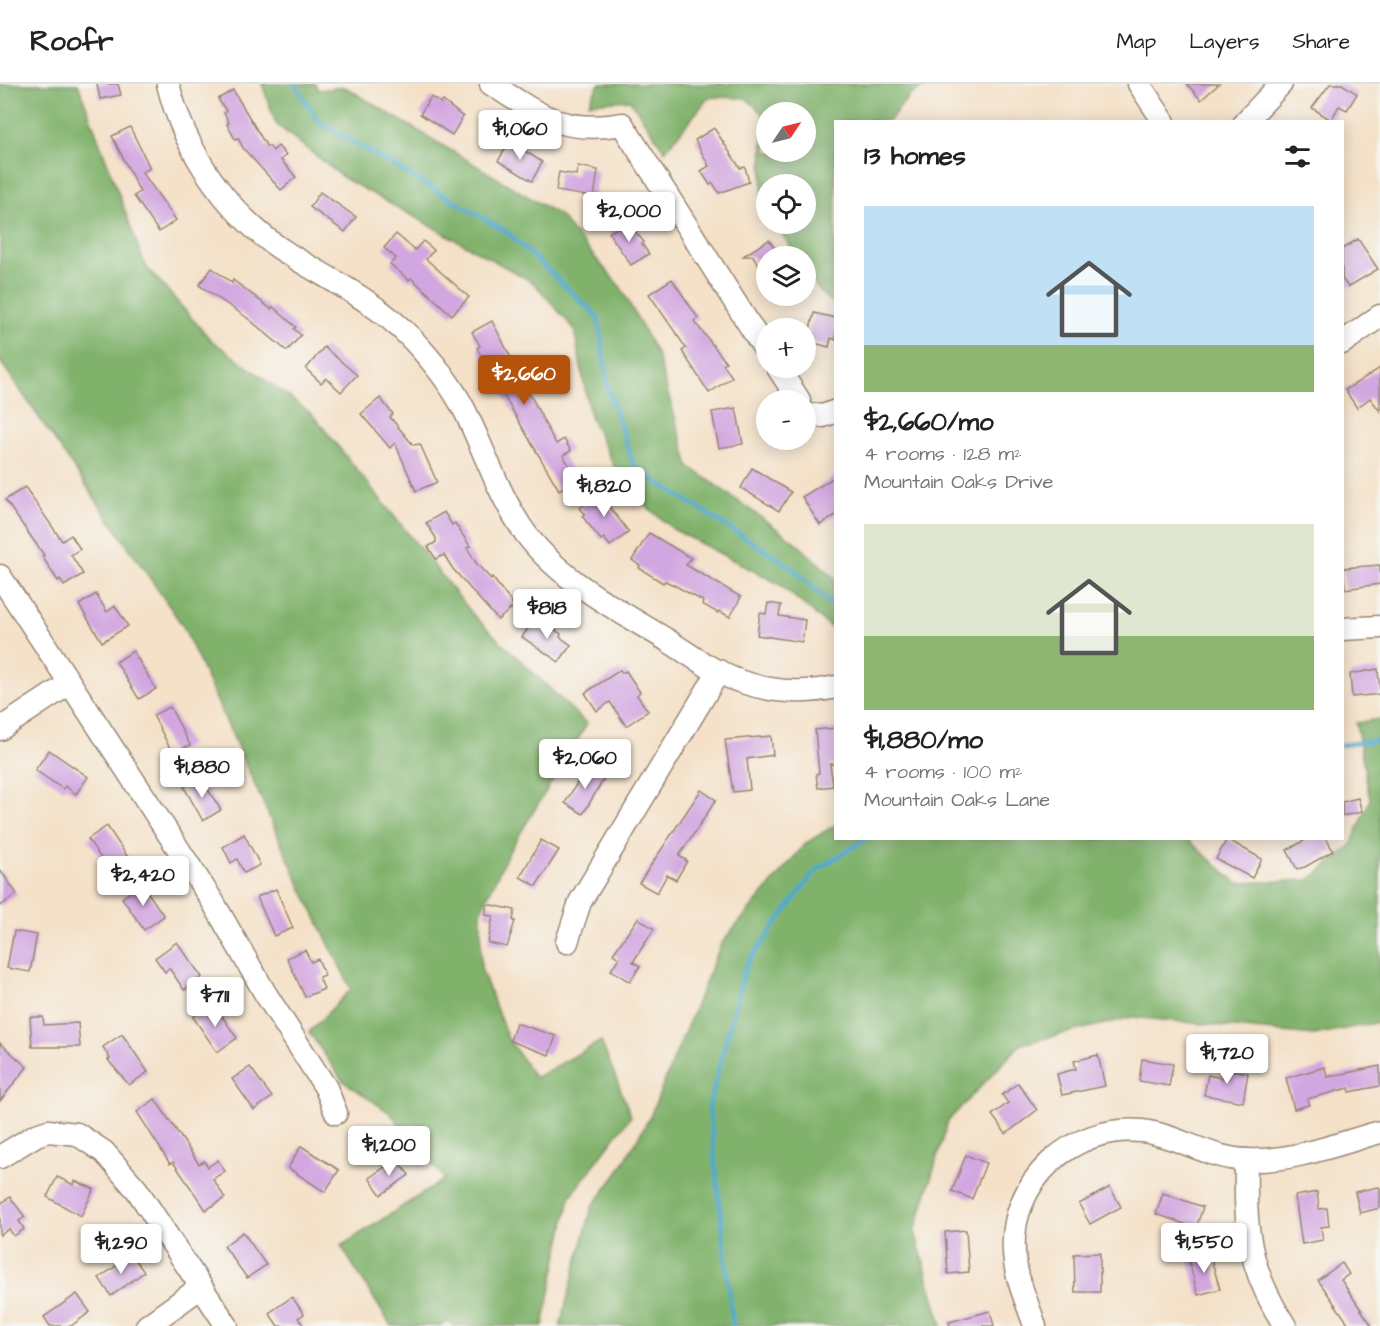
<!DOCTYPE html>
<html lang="en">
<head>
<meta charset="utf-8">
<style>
	:root { --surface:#fff; --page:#f2f2f2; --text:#222; --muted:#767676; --line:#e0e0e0; --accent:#b45309 }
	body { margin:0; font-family:"Architects Daughter",sans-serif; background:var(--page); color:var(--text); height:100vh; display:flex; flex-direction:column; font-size:22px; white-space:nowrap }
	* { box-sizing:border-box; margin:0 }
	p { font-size:20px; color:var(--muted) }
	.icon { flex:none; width:33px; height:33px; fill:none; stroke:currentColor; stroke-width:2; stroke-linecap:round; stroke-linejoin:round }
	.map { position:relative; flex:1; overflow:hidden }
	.sheet { position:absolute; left:834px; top:36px; width:510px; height:720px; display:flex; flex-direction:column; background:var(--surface); border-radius:0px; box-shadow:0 3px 15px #0003 }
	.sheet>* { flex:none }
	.needle { width:39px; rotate:55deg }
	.fabs { position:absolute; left:756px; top:18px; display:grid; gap:12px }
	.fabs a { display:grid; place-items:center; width:60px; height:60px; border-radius:50%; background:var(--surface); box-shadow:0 3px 15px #0003; font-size:30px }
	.price { position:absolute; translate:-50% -51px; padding:0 14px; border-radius:6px; background:#fff; color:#222; font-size:20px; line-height:39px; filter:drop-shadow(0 2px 3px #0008) }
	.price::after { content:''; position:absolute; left:50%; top:36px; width:18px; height:14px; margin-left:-9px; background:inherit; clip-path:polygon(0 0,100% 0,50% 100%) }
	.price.current { background:var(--accent); color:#fff }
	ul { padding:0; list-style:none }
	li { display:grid; align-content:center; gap:12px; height:318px; padding:0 30px }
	li span { display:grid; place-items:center; height:186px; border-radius:0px; color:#555 }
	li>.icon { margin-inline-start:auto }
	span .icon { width:108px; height:108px; fill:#fffc; stroke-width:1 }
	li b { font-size:26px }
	h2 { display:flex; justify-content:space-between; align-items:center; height:72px; padding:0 30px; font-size:26px }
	header { display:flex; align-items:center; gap:36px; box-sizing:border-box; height:84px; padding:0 30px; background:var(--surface); border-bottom:2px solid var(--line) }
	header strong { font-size:28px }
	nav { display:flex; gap:33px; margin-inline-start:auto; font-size:21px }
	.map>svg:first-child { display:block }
	.forest { fill:#80b26c; stroke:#5e6e45; stroke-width:1.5; fill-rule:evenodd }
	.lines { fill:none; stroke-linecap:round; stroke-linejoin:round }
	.stream { stroke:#4fa9cc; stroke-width:4.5 }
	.building { fill:#d2a6e0 }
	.minor-casing { stroke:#988673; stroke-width:25 }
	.minor { stroke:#fff; stroke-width:22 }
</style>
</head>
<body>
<header>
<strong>Roofr</strong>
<nav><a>Map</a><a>Layers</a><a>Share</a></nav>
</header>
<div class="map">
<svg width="1380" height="1242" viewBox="0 0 1380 1242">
	<rect width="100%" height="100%" fill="#f6f6f2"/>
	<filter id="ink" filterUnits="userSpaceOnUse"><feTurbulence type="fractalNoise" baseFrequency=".0167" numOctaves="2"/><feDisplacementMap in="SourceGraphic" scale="12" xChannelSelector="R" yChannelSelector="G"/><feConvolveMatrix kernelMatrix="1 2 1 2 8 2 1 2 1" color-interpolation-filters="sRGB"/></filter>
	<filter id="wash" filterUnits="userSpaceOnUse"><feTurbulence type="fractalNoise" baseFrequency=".008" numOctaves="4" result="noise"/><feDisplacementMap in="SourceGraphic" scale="24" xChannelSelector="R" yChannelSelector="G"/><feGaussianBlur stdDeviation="1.35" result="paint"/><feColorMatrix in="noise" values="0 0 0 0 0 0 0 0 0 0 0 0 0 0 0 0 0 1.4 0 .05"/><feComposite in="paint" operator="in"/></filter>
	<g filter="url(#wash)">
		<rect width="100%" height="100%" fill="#f4e1c8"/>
		<!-- forest -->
		<g class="forest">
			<polygon points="0,0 78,0 145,181 211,256 312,330 475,533 587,640 507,771 481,827 481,884 507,953 535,994 601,957 631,1032 570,1113 543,1242 453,1242 449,1237 441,1242 391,1242 341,1162 445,1095 390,1029 342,996 309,948 351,905 301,803 183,542 0,277"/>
			<polygon points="262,0 315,0 318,6 345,3 559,131 621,204 657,271 689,382 794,457 835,494 835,538 830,543 779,500 673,445 624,403 590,332 574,245 534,199 344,94 276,40"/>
			<path d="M599,0h328l-18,12 -20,25 -53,1 -1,181c-16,-6 -29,-30 -29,-47h-9l-22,-32h31v-40h-40v27l-4,-7 1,-90 -17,-16 -37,-1 -44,54 -35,-51 -41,3zM766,28h40v40h-40z"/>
			<polygon points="1380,635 1380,938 1314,951 1132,933 1021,960 948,1037 915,1148 942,1242 560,1242 592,1123 617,1090 649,1035 721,860 806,759 835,741 836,754 1187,755 1237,799 1309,796 1350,763 1370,716 1356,639"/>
		</g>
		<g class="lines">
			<!-- stream -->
			<g class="stream">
				<polyline points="295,0 319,38 507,148 598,233 609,308 635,384 790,482 836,525"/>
				<polyline points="1342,661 1380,656"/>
				<polyline points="733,1242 709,1022 746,881 815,787 868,754"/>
			</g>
		</g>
		<g id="blocks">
			<!-- building -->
			<g class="building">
				<polygon points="97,0 118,0 121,11 100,15"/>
				<polygon points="1187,0 1219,0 1201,16"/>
				<polygon points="1330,0 1342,0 1357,10 1347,26 1339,22 1331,36 1312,24"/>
				<polygon points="233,6 267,63 269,62 273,67 278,62 286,71 281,76 296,93 281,106 243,64 238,54 235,55 227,40 229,39 224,29 226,27 218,15"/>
				<polygon points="431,13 441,19 443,17 463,33 452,51 420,30"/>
				<polygon points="130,43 150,84 142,88 176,136 159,148 134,112 140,108 112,52"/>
				<polygon points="714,44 740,84 745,83 749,98 719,109 713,99 710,101 701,87 709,82 695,56"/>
				<polygon points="510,57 542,78 532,97 498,77"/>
				<polygon points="578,82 598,86 594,113 556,107 559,88 576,91"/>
				<polygon points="320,108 356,133 345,148 310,123"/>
				<polygon points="627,138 644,158 642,160 649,170 631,181 609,149"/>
				<polygon points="396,150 415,166 423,157 434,166 426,175 469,213 452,231 411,194 409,196 390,180 396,174 384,164"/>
				<polygon points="1358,155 1378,185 1348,203 1342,195 1342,165"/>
				<polygon points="769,156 780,172 766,172 766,193 753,172 743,172"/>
				<polygon points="212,184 232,199 233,196 271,225 273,223 296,243 294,245 301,251 287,267 246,233 199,201"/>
				<polygon points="672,195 698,234 694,237 726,278 723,280 732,293 709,309 682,267 686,264 649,210"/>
				<polygon points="814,229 836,234 836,256 831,254 829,263 807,257"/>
				<polygon points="492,237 549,347 556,360 564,355 571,367 563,371 577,395 559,406 501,307 504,305 488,277 485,278 477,264 480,262 472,248"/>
				<polygon points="324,263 357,291 341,308 326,294 321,299 306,285"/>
				<polygon points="1380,284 1380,327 1370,314 1357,324 1345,306"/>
				<polygon points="380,314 393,330 390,333 413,361 420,360 437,398 416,407 395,359 390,364 361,330"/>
				<polygon points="736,324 743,360 719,364 712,328"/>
				<polygon points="752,384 791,408 779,427 741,404"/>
				<polygon points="836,392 836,431 820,441 802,413"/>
				<polygon points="25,403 62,457 71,451 80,465 71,471 83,490 64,502 60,495 58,497 42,472 44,471 5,416"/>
				<polygon points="604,404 612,415 607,420 629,448 610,462 604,454 601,456 582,432 585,430 580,424"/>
				<polygon points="444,428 452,441 455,439 470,462 467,464 476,479 491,495 492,493 514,522 498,536 453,485 444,471 436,475 428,463 436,458 436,454 426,439"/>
				<polygon points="649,449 691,474 686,481 741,513 730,533 719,527 718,529 702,520 703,517 674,501 665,497 663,499 639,484 640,482 632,476"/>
				<polygon points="1380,481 1380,500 1345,505 1343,484"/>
				<polygon points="96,510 107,528 115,522 128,542 102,558 79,521"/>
				<polygon points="768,519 781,521 779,532 805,536 802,558 757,551 760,529 766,530"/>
				<polygon points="534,536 543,543 545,539 561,550 560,553 571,561 559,578 522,553"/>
				<polygon points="133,567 156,605 139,615 116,578"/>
				<polygon points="1378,585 1380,610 1352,613 1350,590"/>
				<polygon points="620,586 622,589 626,587 640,608 637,611 648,627 626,642 610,618 597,627 585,609"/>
				<polygon points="170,623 190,661 173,670 153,631"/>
				<polygon points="836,644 836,680 830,680 833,702 818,704 816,690 819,689 815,646"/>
				<polygon points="771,652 773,671 747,675 750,706 733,708 725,656"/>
				<polygon points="49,666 88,693 76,710 65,702 63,705 35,686"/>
				<polygon points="587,682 605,693 583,730 565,719"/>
				<polygon points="200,693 221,726 203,737 184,703"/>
				<polygon points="701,706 716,716 679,772 687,777 676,796 667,791 657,809 639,799"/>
				<polygon points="1358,714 1362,728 1342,732 1342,718"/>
				<polygon points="107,742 131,778 112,791 88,755"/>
				<polygon points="244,750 260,781 244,789 237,775 231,779 223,763"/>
				<polygon points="1309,754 1326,754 1333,767 1305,783 1297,785 1287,766"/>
				<polygon points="1227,755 1262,775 1252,794 1216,775"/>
				<polygon points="541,756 559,766 536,802 520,793"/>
				<polygon points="0,786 17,810 0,822"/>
				<polygon points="142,800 164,832 144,846 122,814"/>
				<polygon points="276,805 293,844 274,852 257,813"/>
				<polygon points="487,820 515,826 513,836 515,837 507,863 488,859 493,832 485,831"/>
				<polygon points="638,834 654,845 633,878 640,882 630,898 611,886 619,874 613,870"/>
				<polygon points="14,847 37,851 30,888 7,884"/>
				<polygon points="177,858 202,893 184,906 169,884 165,888 155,874"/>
				<polygon points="305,866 311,878 318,875 325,891 319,893 324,905 305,913 287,874"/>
				<polygon points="213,919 237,954 217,968 193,933"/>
				<polygon points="30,933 43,933 44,941 78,939 80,963 32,963"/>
				<polygon points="516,939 556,952 549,971 510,957"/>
				<polygon points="122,950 148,988 129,1001 108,976 110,975 103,963"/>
				<polygon points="0,959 27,983 0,1017"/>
				<polygon points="1098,971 1105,1002 1062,1011 1057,990 1076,985 1074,977"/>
				<polygon points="1142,975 1173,980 1169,1002 1139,997"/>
				<polygon points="1380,982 1380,1002 1350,1008 1349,1004 1307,1015 1309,1021 1294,1025 1286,994 1325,983 1327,993"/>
				<polygon points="250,983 272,1013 254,1026 232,995"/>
				<polygon points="1222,984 1248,989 1243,1018 1204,1011 1208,991 1221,994"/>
				<polygon points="1018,999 1037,1026 1006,1050 992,1031 1008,1019 1002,1011"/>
				<polygon points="155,1015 199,1080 204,1077 208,1083 218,1076 225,1087 213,1095 225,1114 206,1126 173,1078 170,1080 137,1028"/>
				<polygon points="301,1062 339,1086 325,1108 288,1084"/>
				<polygon points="966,1071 986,1079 972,1115 952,1107"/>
				<polygon points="397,1075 409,1091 381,1111 369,1094"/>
				<polygon points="57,1093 74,1101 75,1097 94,1105 81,1132 47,1113"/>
				<polygon points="1110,1103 1121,1123 1090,1140 1079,1120"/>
				<polygon points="1378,1103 1380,1104 1380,1124 1360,1129 1355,1108"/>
				<polygon points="1317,1108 1319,1125 1327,1124 1329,1142 1321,1143 1323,1156 1302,1160 1295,1112"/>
				<polygon points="1163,1109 1203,1123 1196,1144 1156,1130"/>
				<polygon points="10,1113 25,1133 19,1137 24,1145 14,1152 9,1145 0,1151 0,1120"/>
				<polygon points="966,1146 969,1188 948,1190 945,1148"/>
				<polygon points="243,1148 266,1181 247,1194 224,1162"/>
				<polygon points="1209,1168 1220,1205 1198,1211 1188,1174"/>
				<polygon points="1100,1169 1100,1208 1075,1208 1074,1170"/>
				<polygon points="132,1171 144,1188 111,1212 99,1194"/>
				<polygon points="1342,1179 1349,1190 1341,1196 1372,1242 1350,1242 1318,1196"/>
				<polygon points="77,1210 90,1228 71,1242 50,1242 44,1233"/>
				<polygon points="292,1213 304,1230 298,1234 304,1242 278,1242 269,1229"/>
				<polygon points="990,1227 994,1242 950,1242 949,1238"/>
			</g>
		</g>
	</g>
	<g filter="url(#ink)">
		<use href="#blocks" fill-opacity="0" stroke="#988673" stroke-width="1.5"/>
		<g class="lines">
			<defs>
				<g id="minor">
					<path d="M168,0c17,69 61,133 122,171 42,26 85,46 121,83 21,22 40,46 54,73 19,39 32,79 56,116 35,52 94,81 146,113 23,15 48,33 75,42 30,10 62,12 94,5"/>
					<path d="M491,0c48,30 71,51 131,40l144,227"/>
					<polyline points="1139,0 1164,38"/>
					<polyline points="1245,38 1281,0"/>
					<polyline points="1342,259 1380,232"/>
					<polyline points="778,284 799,316"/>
					<polyline points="814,331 823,332 836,327"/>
					<polyline points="0,492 213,818 265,909 326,1004 336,1029"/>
					<polyline points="1342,545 1380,543"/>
					<polyline points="0,645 70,599"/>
					<polyline points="567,858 580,818 719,587"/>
					<polyline points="0,1073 36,1051 48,1047 77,1050 104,1068 137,1106 227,1242"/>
					<path d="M1246,1076c-1,68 1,107 39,166"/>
					<polyline points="147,1242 201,1203"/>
					<path d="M1035,1242c-8,-25 -20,-48 -21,-74 -5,-71 59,-128 128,-121 36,4 67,28 105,29 45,2 90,-16 133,-28"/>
				</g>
			</defs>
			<!-- minor casing -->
			<use href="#minor" class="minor-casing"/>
			<!-- minor -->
			<use href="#minor" class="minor"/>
		</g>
	</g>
</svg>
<div class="fabs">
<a><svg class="needle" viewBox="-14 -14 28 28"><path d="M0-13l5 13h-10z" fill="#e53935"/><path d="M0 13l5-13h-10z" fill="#767676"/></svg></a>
<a><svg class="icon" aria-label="locate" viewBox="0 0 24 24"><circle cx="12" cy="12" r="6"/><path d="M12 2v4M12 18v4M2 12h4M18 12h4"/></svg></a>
<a><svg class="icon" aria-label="layers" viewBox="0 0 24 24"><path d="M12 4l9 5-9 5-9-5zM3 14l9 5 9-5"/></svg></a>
<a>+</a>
<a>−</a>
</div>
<b class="price" style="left:520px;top:77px">$1,060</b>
<b class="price" style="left:629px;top:159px">$2,000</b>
<b class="price current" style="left:524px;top:322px">$2,660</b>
<b class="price" style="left:604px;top:434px">$1,820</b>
<b class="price" style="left:547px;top:556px">$818</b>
<b class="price" style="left:585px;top:706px">$2,060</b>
<b class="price" style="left:202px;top:715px">$1,880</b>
<b class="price" style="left:143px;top:823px">$2,420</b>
<b class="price" style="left:215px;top:944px">$711</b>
<b class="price" style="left:1227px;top:1001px">$1,720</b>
<b class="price" style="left:389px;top:1093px">$1,200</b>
<b class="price" style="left:1204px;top:1190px">$1,550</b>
<b class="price" style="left:121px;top:1191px">$1,290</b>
<section class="sheet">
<h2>13 homes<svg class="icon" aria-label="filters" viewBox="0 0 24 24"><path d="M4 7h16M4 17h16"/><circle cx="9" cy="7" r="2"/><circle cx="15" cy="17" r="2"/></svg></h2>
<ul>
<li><span style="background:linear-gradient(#bfe0f5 75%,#8fb573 0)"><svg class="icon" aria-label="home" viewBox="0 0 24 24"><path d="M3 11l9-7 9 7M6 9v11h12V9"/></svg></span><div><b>$2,660/mo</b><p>4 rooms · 128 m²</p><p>Mountain Oaks Drive</p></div></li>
<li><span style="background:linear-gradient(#dfe7d0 60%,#8fb573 0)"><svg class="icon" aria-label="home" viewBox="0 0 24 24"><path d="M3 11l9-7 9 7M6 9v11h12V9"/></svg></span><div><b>$1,880/mo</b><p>4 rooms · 100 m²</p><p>Mountain Oaks Lane</p></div></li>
</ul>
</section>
</div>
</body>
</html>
